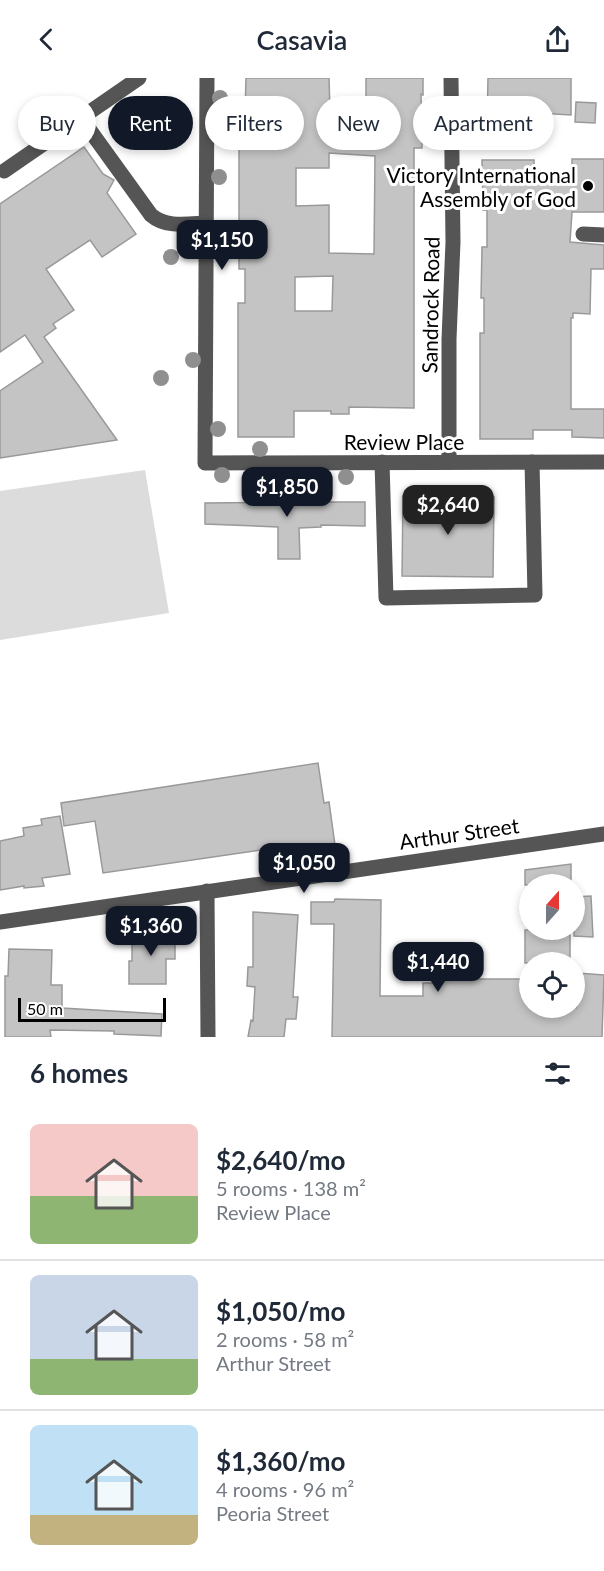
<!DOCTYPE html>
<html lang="en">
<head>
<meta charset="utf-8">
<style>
	:root { --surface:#fff; --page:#f2f2f3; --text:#1f2937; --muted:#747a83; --line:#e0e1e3; --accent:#111827 }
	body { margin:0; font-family:Lato,sans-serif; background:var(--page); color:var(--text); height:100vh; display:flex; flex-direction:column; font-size:22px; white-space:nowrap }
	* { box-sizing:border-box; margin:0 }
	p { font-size:20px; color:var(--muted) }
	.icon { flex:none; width:33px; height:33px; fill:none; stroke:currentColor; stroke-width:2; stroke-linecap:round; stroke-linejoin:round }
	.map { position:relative; height:959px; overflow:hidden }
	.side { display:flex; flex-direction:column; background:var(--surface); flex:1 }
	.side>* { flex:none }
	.banner { position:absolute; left:18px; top:18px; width:568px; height:54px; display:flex; gap:12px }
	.needle { width:39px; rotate:21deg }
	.fabs { position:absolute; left:519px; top:796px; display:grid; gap:12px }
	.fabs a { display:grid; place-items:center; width:66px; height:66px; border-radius:50%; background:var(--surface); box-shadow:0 3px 9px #0003; font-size:30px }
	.scale { position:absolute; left:18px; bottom:15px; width:148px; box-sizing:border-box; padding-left:6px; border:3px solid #000; border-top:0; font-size:16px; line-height:21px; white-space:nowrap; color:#000; -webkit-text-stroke:4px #fff; paint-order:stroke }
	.price { position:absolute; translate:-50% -51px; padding:0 14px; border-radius:12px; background:var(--accent); color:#fff; font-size:20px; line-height:39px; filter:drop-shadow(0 2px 3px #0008) }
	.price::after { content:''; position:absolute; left:50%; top:36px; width:18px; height:14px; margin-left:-9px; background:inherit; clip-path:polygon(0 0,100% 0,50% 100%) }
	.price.active { background:#222; color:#fff }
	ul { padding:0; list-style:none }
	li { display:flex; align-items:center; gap:18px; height:150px; padding:0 30px }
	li+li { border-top:2px solid var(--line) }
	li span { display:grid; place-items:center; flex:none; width:168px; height:120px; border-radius:9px; color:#555 }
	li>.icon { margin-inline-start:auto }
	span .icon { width:72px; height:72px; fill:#fffc; stroke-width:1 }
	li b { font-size:26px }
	h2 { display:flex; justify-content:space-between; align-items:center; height:72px; padding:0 30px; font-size:26px }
	.tag { padding:0 21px; border-radius:27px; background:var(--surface); box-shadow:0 3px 9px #0003; font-size:21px; line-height:54px }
	.tag.active { background:var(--accent); color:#fff }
	header { display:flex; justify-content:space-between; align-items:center; height:78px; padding:0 30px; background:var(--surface); font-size:27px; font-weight:600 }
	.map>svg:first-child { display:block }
	.green { fill:#dcdcdc }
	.building { fill:#c4c4c4; stroke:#999; stroke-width:1.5; fill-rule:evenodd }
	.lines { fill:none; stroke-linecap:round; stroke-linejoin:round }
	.minor { stroke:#555; stroke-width:15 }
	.tree { fill:#8f8f8f }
	.poi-dot { fill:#000; stroke:#fff; stroke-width:2 }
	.labels { text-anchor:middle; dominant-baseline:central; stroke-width:6; stroke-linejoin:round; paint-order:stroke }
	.poi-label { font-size:21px; fill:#000; stroke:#fff; text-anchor:end }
	.street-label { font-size:21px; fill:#000; stroke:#fff }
</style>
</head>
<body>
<header><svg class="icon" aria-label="back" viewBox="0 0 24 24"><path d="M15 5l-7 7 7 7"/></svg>Casavia<svg class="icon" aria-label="share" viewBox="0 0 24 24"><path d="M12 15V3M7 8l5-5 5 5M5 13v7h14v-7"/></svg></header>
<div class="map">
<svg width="604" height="959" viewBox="0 0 604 959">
	<rect width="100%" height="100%" fill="#fff"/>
	<!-- green -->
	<polygon class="green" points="145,392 169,535 0,562 0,413"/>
	<!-- building -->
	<g class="building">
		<path d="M246,0h83l1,33 36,-1v-32h57v17l-2,-1 1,54h-8v260l-65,-1v7h-18v-3h-37v26h-56v-134h7v-34h-6v-128h2v-27h4zM329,75l46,3 -1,98 -45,-1v-48l-33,1v-38h33zM333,198l-1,35h-37v-34z"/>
		<polygon points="488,0 571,0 571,37 538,35 537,47 487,46"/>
		<polygon points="576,24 596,25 595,45 575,44"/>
		<polygon points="84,69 103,96 114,102 107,115 136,156 102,179 90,162 46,191 74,232 53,246 56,250 44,259 117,362 0,380 0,313 43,284 25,257 0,274 0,126"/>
		<polygon points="572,81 604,81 604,134 572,134 570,164 604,167 604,191 591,191 590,236 573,235 573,240 571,240 571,331 604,331 604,360 572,359 572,352 533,352 533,361 480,361 480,255 484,255 484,220 481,220 482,169 487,169 487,132 483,132 482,82 534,82 534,106 572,106"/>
		<polygon points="428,416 494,419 493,499 402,498 403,418 428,418"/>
		<polygon points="319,421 320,424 365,424 365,448 321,447 321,449 299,450 300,481 278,481 278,449 205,446 205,425 294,424 294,422"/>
		<polygon points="318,685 324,725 329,724 335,767 297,773 296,767 103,795 95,743 64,748 61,725"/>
		<polygon points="60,738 70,796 42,800 44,808 24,810 24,808 0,812 0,763 24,758 23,750 42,747 41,741"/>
		<polygon points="571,786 571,807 525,807 525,792"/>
		<polygon points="591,818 593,859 574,858 574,819"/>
		<polygon points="335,821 381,822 380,918 423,918 423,905 441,905 442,901 530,901 530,930 576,930 578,895 604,897 602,959 332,959 334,846 311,846 311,824 334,824"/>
		<polygon points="253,834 298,837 293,919 298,919 296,941 286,941 284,959 248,959 251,942 253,943 255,909 247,908 248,889 253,889"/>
		<rect x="525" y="852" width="45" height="33"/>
		<polygon points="132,854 175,854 175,881 166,881 166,906 129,906 129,883 132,883"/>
		<polygon points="9,871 52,872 51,907 62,907 62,930 162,936 161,958 114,956 114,953 50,952 51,959 5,959 5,898 8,898"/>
	</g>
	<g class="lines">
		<!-- minor -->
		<g class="minor">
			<polyline points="207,0 205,385 604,384"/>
			<path d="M81,40l70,97c15,13 36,9 55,8"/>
			<polyline points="4,93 139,0"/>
			<polyline points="583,156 604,157"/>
			<polyline points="382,384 386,520 535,517 532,384"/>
			<polyline points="449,384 449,261 453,164 451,0"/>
			<polyline points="207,813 208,959"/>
			<polyline points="0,844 604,756"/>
		</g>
	</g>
	<!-- trees -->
	<g class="tree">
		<circle cx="220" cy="20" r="8"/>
		<circle cx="175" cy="40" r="8"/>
		<circle cx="219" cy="99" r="8"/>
		<circle cx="171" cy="179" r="8"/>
		<circle cx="193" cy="282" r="8"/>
		<circle cx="161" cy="300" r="8"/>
		<circle cx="218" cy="351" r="8"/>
		<circle cx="260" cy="371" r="8"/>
		<circle cx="222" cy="397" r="8"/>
		<circle cx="346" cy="399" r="8"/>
	</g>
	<!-- markers -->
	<circle class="poi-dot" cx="588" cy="108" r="6"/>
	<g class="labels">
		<!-- poi labels -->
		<g class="poi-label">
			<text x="576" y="96">Victory International<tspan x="576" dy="24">Assembly of God</tspan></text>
		</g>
		<!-- street labels -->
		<g class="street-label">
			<text transform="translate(430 227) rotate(-89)">Sandrock Road</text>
			<text x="404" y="363">Review Place</text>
			<text transform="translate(459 755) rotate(-8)">Arthur Street</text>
		</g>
	</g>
</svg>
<div class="fabs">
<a><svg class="needle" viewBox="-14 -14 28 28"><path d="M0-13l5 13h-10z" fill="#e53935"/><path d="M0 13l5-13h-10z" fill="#747a83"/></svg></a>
<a><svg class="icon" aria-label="locate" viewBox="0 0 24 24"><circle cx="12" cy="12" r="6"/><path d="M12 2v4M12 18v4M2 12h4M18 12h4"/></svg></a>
</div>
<div class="scale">50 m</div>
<b class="price" style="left:222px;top:193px">$1,150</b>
<b class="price" style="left:287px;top:440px">$1,850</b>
<b class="price active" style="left:448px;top:458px">$2,640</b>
<b class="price" style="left:304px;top:816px">$1,050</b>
<b class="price" style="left:151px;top:879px">$1,360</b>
<b class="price" style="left:438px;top:915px">$1,440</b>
<div class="banner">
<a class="tag">Buy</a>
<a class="tag active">Rent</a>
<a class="tag">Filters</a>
<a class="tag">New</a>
<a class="tag">Apartment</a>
</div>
</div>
<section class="side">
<h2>6 homes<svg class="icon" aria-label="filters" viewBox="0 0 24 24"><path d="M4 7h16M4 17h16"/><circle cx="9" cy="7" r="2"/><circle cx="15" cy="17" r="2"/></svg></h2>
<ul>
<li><span style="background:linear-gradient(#f6c9c9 60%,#8fb573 0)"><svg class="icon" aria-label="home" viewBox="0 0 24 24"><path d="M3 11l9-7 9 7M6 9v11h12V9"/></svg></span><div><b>$2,640/mo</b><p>5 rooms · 138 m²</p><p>Review Place</p></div></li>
<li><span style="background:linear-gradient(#c9d6e8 70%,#8fb573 0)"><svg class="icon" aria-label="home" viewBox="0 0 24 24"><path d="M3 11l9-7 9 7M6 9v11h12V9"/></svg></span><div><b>$1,050/mo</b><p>2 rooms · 58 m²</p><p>Arthur Street</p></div></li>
<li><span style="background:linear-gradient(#bfe0f5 75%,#c2b280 0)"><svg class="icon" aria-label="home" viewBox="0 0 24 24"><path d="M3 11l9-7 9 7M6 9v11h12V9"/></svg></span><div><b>$1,360/mo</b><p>4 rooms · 96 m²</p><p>Peoria Street</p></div></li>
</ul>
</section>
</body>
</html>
